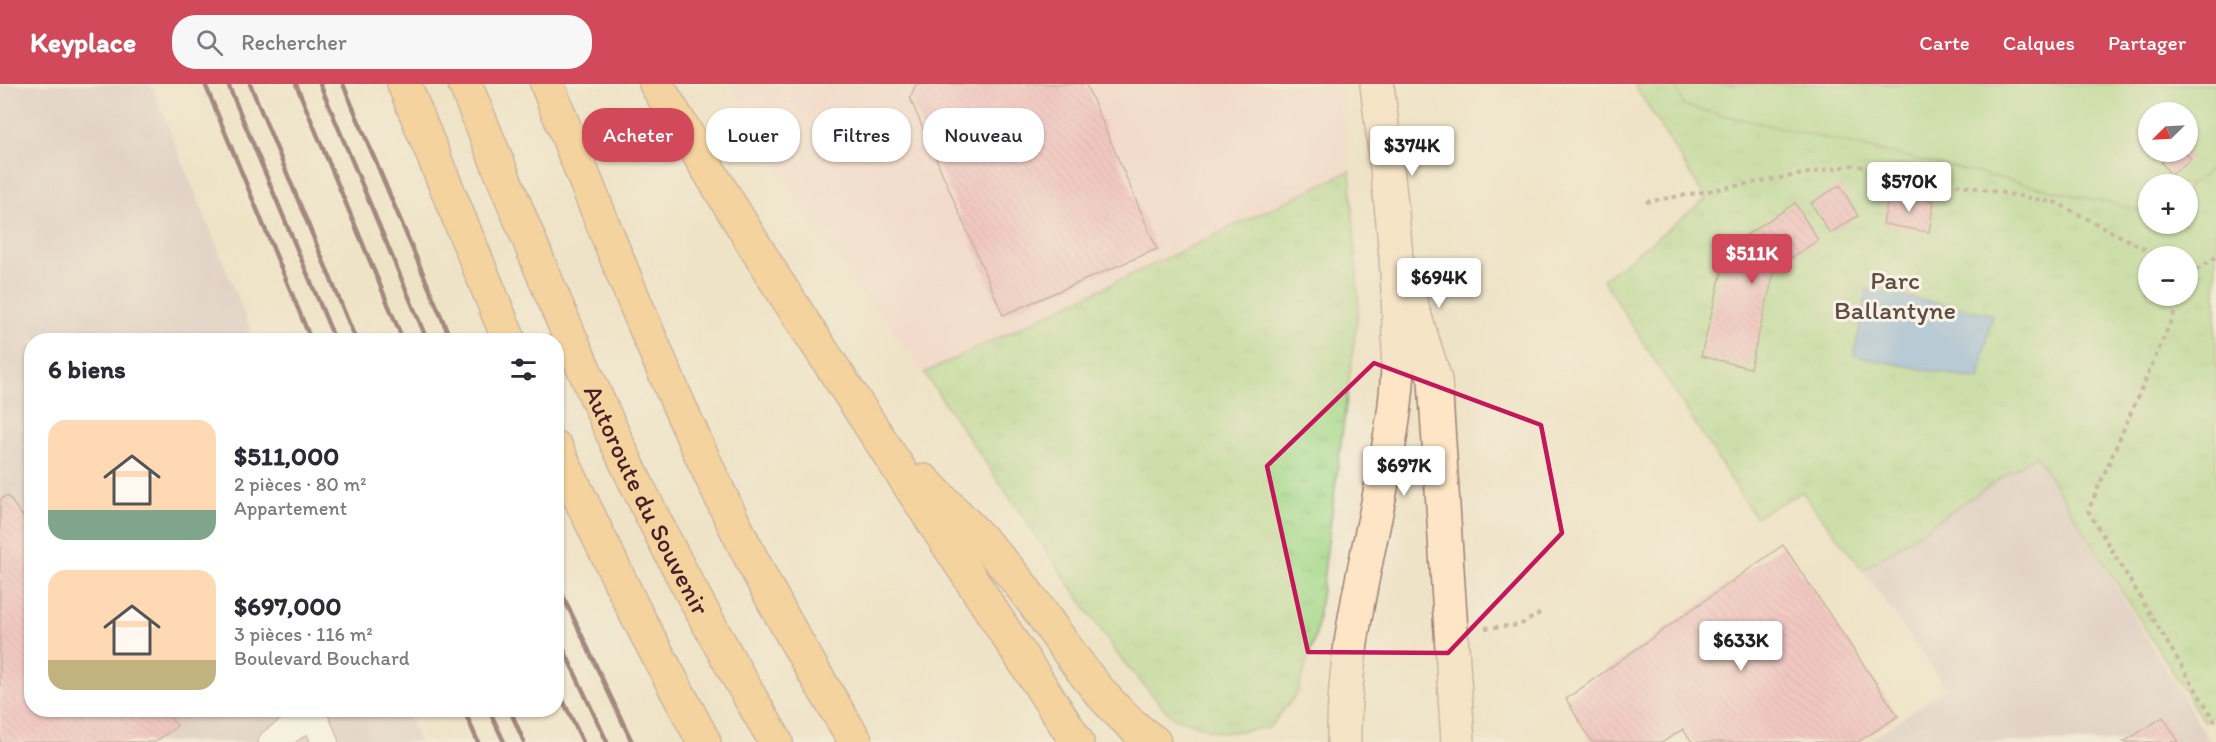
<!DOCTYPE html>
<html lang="fr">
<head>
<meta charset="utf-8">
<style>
	:root { --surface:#fff; --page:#f7f7f7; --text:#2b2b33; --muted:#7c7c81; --accent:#d1495b }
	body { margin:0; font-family:Itim,sans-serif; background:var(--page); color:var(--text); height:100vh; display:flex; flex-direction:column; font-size:22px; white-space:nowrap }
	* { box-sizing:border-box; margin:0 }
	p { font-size:20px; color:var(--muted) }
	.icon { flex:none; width:33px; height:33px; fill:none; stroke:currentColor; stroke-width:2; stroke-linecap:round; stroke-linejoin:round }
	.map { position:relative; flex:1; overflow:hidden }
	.sheet { position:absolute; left:24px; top:249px; width:540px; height:384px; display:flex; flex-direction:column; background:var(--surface); border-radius:24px; box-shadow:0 2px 4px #0004 }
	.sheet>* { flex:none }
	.banner { position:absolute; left:582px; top:24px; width:570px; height:54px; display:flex; gap:12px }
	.needle { width:39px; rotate:246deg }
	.fabs { position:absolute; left:2138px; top:18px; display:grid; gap:12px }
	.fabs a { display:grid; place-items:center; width:60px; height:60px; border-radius:50%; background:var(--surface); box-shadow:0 2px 4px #0004; font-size:30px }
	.price { position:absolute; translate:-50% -51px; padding:0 14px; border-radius:6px; background:#fff; color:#222; font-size:20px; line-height:39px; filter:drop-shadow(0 2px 3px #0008) }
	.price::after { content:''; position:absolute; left:50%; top:36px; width:18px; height:14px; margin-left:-9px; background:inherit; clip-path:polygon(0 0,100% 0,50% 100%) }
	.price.current { background:var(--accent); color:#fff }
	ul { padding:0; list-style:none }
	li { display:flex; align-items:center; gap:18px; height:150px; padding:0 24px }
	li span { display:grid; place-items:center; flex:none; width:168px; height:120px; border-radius:18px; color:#555 }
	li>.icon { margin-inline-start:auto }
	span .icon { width:72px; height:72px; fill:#fffc; stroke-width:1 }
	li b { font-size:26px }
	h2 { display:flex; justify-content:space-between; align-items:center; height:72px; padding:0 24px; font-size:26px }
	.tag { padding:0 21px; border-radius:24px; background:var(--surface); box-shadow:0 2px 4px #0004; font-size:21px; line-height:54px }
	.tag.current { background:var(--accent); color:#fff }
	header { display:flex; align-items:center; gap:36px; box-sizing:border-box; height:84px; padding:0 30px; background:var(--accent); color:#fff }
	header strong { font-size:28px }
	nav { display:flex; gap:33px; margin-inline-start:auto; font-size:21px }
	.search { width:420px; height:54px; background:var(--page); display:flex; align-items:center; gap:15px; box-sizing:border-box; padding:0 21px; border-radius:24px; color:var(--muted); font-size:22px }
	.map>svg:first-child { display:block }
	.built { fill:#f7d0cf }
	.industrial { fill:#d2bec5 }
	.grass { fill:url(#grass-tufts); stroke:#787c5a; stroke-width:1.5; fill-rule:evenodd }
	.garden { fill:#a5d888; stroke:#787c5a; stroke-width:1.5; fill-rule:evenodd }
	.water { fill:#76aae3; stroke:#606487; stroke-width:1.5 }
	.building { fill:url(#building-back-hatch) }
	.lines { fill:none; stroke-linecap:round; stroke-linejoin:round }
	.minor-casing { stroke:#9c8179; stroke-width:28 }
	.secondary-casing { stroke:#9c8179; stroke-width:36 }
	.motorway-casing { stroke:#9c8179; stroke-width:36 }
	.path { stroke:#9c8179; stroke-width:4; stroke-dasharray:4.5 4.5; stroke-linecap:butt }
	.minor { stroke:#fff; stroke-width:26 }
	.secondary { stroke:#fde5c5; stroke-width:33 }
	.motorway { stroke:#fabe6d; stroke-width:33 }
	.rail { stroke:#4a1f2b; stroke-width:4.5 }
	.marked { fill:none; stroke:#c2185b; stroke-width:4.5; stroke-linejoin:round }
	.labels { text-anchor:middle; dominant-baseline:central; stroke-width:6; stroke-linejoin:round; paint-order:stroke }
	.park-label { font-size:26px; fill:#614d42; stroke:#f7f3e8 }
	.street-label { font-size:26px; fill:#4a1f2b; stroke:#f7f3e8 }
</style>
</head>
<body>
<header>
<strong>Keyplace</strong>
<div class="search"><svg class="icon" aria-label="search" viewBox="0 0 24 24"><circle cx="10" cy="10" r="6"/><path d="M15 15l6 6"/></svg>Rechercher</div>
<nav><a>Carte</a><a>Calques</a><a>Partager</a></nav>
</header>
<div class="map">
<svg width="2216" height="658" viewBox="0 0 2216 658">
	<defs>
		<pattern id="grass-tufts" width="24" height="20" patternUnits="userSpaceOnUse" patternTransform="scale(1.5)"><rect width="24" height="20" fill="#a5d888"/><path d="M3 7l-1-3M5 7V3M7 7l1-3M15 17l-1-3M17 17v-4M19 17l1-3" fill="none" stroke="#90b976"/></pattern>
		<pattern id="building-back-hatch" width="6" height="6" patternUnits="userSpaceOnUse" patternTransform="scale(1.5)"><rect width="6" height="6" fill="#f4a4bc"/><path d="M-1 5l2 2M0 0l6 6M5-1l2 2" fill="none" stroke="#c88599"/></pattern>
	</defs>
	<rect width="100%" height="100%" fill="#f7f3e8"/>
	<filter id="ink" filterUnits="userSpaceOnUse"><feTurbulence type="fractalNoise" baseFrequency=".0167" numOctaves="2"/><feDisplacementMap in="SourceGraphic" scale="12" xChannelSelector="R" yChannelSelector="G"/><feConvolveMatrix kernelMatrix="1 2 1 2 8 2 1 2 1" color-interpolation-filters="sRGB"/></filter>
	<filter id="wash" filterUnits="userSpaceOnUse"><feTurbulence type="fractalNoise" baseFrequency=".008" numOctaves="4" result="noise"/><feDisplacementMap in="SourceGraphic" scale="24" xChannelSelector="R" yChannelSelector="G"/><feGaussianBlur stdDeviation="1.35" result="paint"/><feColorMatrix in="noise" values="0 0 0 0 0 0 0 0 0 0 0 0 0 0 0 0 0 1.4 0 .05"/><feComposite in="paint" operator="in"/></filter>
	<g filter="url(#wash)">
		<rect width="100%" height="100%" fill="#efe3c7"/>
		<!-- built -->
		<polygon class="built" points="730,0 1338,0 1350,87 924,289 815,148"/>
		<!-- industrial -->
		<g class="industrial">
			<polygon points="0,0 151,0 255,256 32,256 32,626 406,626 419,658 0,658"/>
			<polygon points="2036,371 2210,658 1867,658 1946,604 1863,486"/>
		</g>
		<!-- grass -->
		<g class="grass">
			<path d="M1634,0h582v630l-12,8 -168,-267 -173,115 -61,-78 -47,25 -152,-237 103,-81zM2148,28h39v40h-39zM2148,100h39v40h-39zM2148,172h39v40h-39z"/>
			<polygon points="1350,87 1359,221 1316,550 1297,610 1269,644 1221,649 1172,633 1120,574 924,289"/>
		</g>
		<!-- garden -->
		<path class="garden" d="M1675,0h541v81l-29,23v-4h-39v28l-464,-106zM2148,28h39v40h-39z"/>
		<!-- water -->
		<polygon class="water" points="1867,205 1992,230 1979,296 1854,272"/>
		<g id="blocks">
			<!-- building -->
			<g class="building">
				<polygon points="916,0 1086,0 1157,165 1003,231 910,14"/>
				<polygon points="2174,68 2185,68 2191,75 2171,91 2161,78"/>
				<polygon points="1840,101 1858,132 1830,149 1811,119"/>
				<polygon points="1889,109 1934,117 1929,148 1883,140"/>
				<polygon points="1795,119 1818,156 1775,185 1750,284 1701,272 1728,163"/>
				<polygon points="7,411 32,445 32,626 164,626 177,642 155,658 0,658 0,416"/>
				<polygon points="1783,461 1898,632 1858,658 1692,658 1683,645 1663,658 1592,658 1566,615"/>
				<polygon points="2163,633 2179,658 2124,658"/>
			</g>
		</g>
	</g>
	<g filter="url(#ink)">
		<use href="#blocks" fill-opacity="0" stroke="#9c8179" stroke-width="1.5"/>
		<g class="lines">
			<defs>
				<polyline id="minor" points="272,658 313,630 325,658"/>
				<g id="secondary">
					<polyline points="1409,214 1435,296 1458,658"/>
					<path d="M1344,658c-2,-115 37,-224 51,-337 12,-106 -6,-215 -18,-321"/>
				</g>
				<g id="motorway">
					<polyline points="404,0 509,256"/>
					<path id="s1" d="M465,0c50,121 98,242 153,361 47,102 101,200 158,297"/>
					<path d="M547,0c60,151 119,302 191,448 35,72 76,141 118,210"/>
					<polyline points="656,0 775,195 1077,658"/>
					<polyline points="556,364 635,528 704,658"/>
					<path d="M924,397c29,31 61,60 88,93 46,57 81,126 142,168"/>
				</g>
			</defs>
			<!-- minor casing -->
			<use href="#minor" class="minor-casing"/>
			<!-- secondary casing -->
			<use href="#secondary" class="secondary-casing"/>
			<!-- motorway casing -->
			<use href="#motorway" class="motorway-casing"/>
			<!-- path -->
			<g class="path">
				<polyline points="1646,118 1853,81 2057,119 2158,172"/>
				<polyline points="2187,200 2191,190 2216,173"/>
				<polyline points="2182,212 2088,427 2216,639"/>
				<polyline points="1485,544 1520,541 1542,528"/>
			</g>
			<!-- minor -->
			<use href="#minor" class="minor"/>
			<!-- secondary -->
			<use href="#secondary" class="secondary"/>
			<!-- motorway -->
			<use href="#motorway" class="motorway"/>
			<!-- rail -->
			<g class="rail">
				<polyline points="205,0 311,256"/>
				<polyline points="228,0 335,256"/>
				<polyline points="250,0 356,256"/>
				<polyline points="296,0 403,256"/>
				<polyline points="320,0 427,256"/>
				<polyline points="343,0 451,256"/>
				<polyline points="556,497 632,658"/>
				<polyline points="556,549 607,658"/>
				<polyline points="556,602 583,658"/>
				<polyline points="464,626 478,658"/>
				<polyline points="489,626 504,658"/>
				<polyline points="510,626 524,658"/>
			</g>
		</g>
	</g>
	<!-- marked area -->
	<path d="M0 0H2216V658H0ZM1374,279l167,62 21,108 -114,120 -140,-1 -41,-186z" fill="#efe3c7" fill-opacity=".55" fill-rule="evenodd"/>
	<path class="marked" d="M1374,279l167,62 21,108 -114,120 -140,-1 -41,-186z"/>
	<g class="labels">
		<!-- park labels -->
		<g class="park-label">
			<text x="1895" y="196">Parc<tspan x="1895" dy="30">Ballantyne</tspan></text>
		</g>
		<!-- street labels -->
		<g class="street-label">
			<text stroke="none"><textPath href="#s1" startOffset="454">Autoroute du Souvenir</textPath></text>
		</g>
	</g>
</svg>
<div class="fabs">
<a><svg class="needle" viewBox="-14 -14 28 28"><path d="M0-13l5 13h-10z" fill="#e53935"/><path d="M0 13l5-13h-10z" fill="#7c7c81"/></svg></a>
<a>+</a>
<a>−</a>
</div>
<b class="price" style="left:1412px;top:93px">$374K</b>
<b class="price" style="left:1909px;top:129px">$570K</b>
<b class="price current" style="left:1752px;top:201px">$511K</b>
<b class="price" style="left:1439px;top:225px">$694K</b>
<b class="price" style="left:1404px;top:413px">$697K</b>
<b class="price" style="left:1741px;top:588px">$633K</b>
<div class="banner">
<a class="tag current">Acheter</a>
<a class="tag">Louer</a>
<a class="tag">Filtres</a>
<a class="tag">Nouveau</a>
</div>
<section class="sheet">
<h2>6 biens<svg class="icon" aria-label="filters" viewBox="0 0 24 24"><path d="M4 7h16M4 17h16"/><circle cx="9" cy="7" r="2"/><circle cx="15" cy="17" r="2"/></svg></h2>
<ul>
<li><span style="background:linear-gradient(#ffd9b3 75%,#7fa58c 0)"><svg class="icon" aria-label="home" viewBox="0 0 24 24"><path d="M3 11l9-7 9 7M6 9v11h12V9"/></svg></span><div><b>$511,000</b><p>2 pièces · 80 m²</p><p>Appartement</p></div></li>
<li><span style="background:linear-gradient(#ffd9b3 75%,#c2b280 0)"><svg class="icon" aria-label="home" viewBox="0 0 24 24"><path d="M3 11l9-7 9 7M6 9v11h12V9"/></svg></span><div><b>$697,000</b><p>3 pièces · 116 m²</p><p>Boulevard Bouchard</p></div></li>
</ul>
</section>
</div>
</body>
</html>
